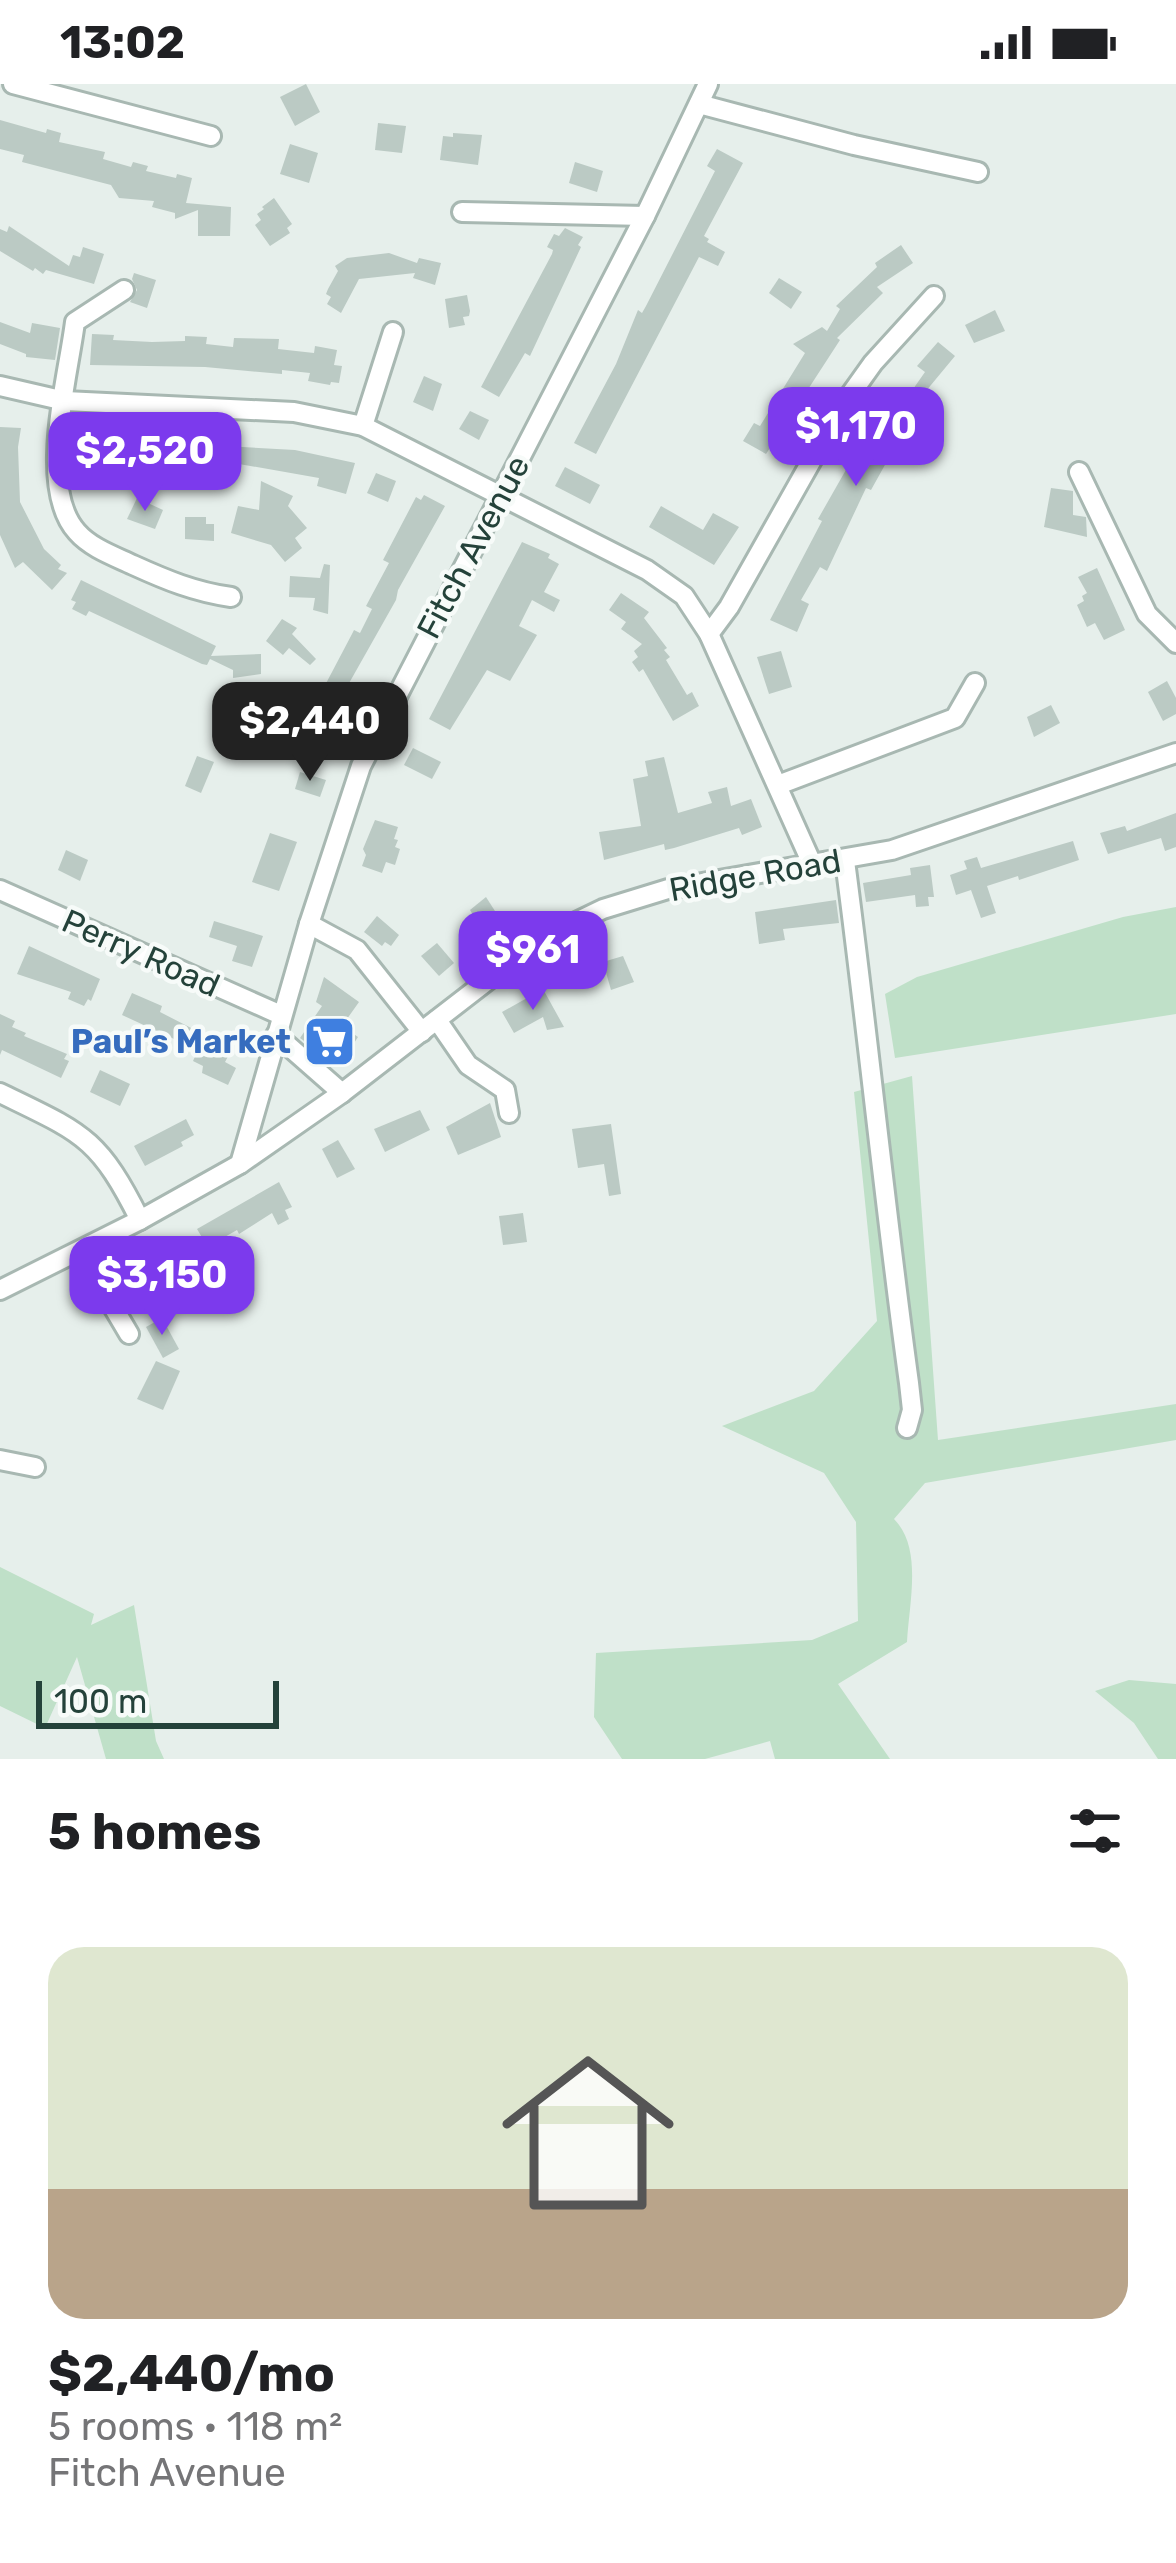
<!DOCTYPE html>
<html lang="en">
<head>
<meta charset="utf-8">
<style>
	:root { --surface:#fff; --page:#f6f6f6; --text:#202124; --muted:#757577; --line:#e0e0e0; --accent:#7c3aed }
	body { margin:0; font-family:Rubik,sans-serif; background:var(--page); color:var(--text); height:100vh; display:flex; flex-direction:column; font-size:45px; white-space:nowrap }
	* { box-sizing:border-box; margin:0 }
	p { font-size:39px; color:var(--muted) }
	.icon { flex:none; width:66px; height:66px; fill:none; stroke:currentColor; stroke-width:2; stroke-linecap:round; stroke-linejoin:round }
	.map { position:relative; height:1675px; overflow:hidden }
	.drawer { display:flex; flex-direction:column; background:var(--surface); flex:1 }
	.drawer>* { flex:none }
	.scale { position:absolute; left:36px; bottom:30px; width:243px; box-sizing:border-box; padding-left:12px; border:6px solid #24423a; border-top:0; font-size:33px; line-height:42px; white-space:nowrap; color:#24423a; -webkit-text-stroke:9px #f7fbf9; paint-order:stroke }
	.price { position:absolute; translate:-50% -102px; padding:0 27px; border-radius:24px; background:var(--accent); color:#fff; font-size:39px; line-height:78px; filter:drop-shadow(0 3px 6px #0008) }
	.price::after { content:''; position:absolute; left:50%; top:72px; width:36px; height:27px; margin-left:-18px; background:inherit; clip-path:polygon(0 0,100% 0,50% 100%) }
	.price.on { background:#222; color:#fff }
	ul { padding:0; list-style:none }
	li { display:grid; align-content:center; gap:24px; height:636px; padding:0 48px }
	li+li { border-top:3px solid var(--line) }
	li span { display:grid; place-items:center; height:372px; border-radius:36px; color:#555 }
	li>.icon { margin-inline-start:auto }
	span .icon { width:216px; height:216px; fill:#fffc; stroke-width:1 }
	li b { font-size:51px }
	h2 { display:flex; justify-content:space-between; align-items:center; height:144px; padding:0 48px; font-size:51px }
	.status { display:flex; justify-content:space-between; align-items:center; height:84px; padding:0 60px; background:var(--surface); direction:ltr }
	.status svg { height:33px; fill:currentColor }
	.map>svg:first-child { display:block }
	.green { fill:#bfe0c8 }
	.building { fill:#bbcac4 }
	.lines { fill:none; stroke-linecap:round; stroke-linejoin:round }
	.minor-casing { stroke:#a8b8b2; stroke-width:24 }
	.minor { stroke:#fff; stroke-width:18 }
	.labels { text-anchor:middle; dominant-baseline:central; stroke-width:9; stroke-linejoin:round; paint-order:stroke }
	.street-label { font-size:33px; fill:#24423a; stroke:#f7fbf9 }
	.shop-label { font-size:33px; font-weight:bold; fill:#366cbe; stroke:#f7fbf9; text-anchor:end }
</style>
</head>
<body>
<div class="status"><b>13:02</b><svg viewBox="0 0 49 12"><path d="M0 12V9h3v3zM5 12V6h3v6zM10 12V3h3v9zM15 12V0h3v12zM26 1h20v11H26zM47 4h2v5h-2z"/></svg></div>
<div class="map">
<svg width="1176" height="1675" viewBox="0 0 1176 1675">
	<rect width="100%" height="100%" fill="#e6efeb"/>
	<!-- green -->
	<g class="green">
		<polygon points="1176,823 1176,930 895,974 885,910 917,893 1123,833"/>
		<path d="M912,992l26,364 238,-36v36l-251,43 -31,36c29,29 15,84 13,123l-69,42 52,75h-115l-5,-18 -65,18h-83l-28,-42 2,-64 216,-13 46,-19 -2,-99 -32,-49 -102,-47 92,-35 63,-70 -23,-229z"/>
		<polygon points="0,1483 94,1530 91,1541 134,1521 156,1657 164,1675 106,1675 77,1573 45,1644 0,1622"/>
		<polygon points="1129,1596 1176,1600 1176,1675 1158,1675 1134,1639 1095,1607"/>
	</g>
	<!-- building -->
	<g class="building">
		<polygon points="306,0 320,28 295,42 280,13"/>
		<polygon points="0,36 46,49 47,45 61,49 59,58 105,68 103,75 131,83 133,78 148,82 146,87 176,94 177,90 192,94 186,119 231,123 230,152 198,152 198,126 175,135 175,129 152,123 154,117 119,114 111,101 22,78 24,71 0,65"/>
		<polygon points="378,39 406,42 402,69 375,66"/>
		<polygon points="453,49 482,51 478,81 440,76 443,52 453,53"/>
		<polygon points="290,60 318,69 309,99 280,90"/>
		<polygon points="717,65 743,79 704,152 709,155 707,158 725,168 718,182 699,173 596,370 574,359 616,280 638,226 642,229 646,222 715,87 707,82"/>
		<polygon points="575,78 603,87 597,108 569,99"/>
		<polygon points="274,114 292,140 287,144 290,149 270,162 255,141 261,136 257,130 264,125 262,123"/>
		<polygon points="9,142 69,182 73,171 80,173 83,163 104,170 94,200 46,186 43,190 35,184 33,187 0,167 0,145 7,148"/>
		<polygon points="565,144 583,153 578,161 581,163 530,272 525,269 499,313 481,303 552,170 553,166 547,163 554,150 559,152"/>
		<polygon points="901,161 913,179 877,203 883,209 837,254 840,256 766,370 743,357 754,339 760,342 805,269 793,260 822,243 827,247 840,225 836,222 877,183 875,179"/>
		<polygon points="389,169 417,179 419,174 441,179 435,201 413,194 415,189 359,195 341,229 327,220 331,213 326,210 328,205 338,187 335,182 347,174"/>
		<polygon points="134,189 156,196 147,224 130,218 137,206 132,195"/>
		<polygon points="779,194 802,208 791,225 769,209"/>
		<polygon points="467,211 470,227 469,232 463,233 465,241 449,244 445,215"/>
		<polygon points="995,226 1005,247 974,259 965,241"/>
		<polygon points="0,238 30,249 32,239 60,244 55,276 26,273 26,270 0,260"/>
		<polygon points="92,250 114,251 113,256 152,258 185,257 185,252 207,253 206,260 233,263 234,254 279,255 278,265 314,269 315,262 337,266 334,281 342,282 339,299 331,298 330,301 308,297 310,289 282,286 282,290 205,283 90,281"/>
		<polygon points="938,258 955,272 926,307 871,406 866,404 827,487 820,483 801,516 809,520 797,548 770,536 822,437 818,435 847,384 850,386 867,348 874,349 904,303 911,308 925,288 917,282"/>
		<polygon points="424,292 442,300 433,327 413,318"/>
		<polygon points="470,327 489,336 479,356 459,345"/>
		<polygon points="0,343 21,344 18,363 20,418 44,465 61,481 58,485 67,489 52,506 23,478 15,484 0,451"/>
		<polygon points="143,352 208,354 207,361 295,366 355,379 346,410 317,402 319,394 222,377 220,383 187,378 98,377 99,354"/>
		<polygon points="565,383 600,401 590,420 555,402"/>
		<polygon points="376,389 396,397 388,418 367,409"/>
		<polygon points="261,397 293,412 288,422 307,444 295,454 302,464 285,478 271,461 231,449 238,422 259,426"/>
		<polygon points="1051,404 1073,407 1073,431 1086,433 1087,453 1044,443"/>
		<polygon points="424,411 445,422 398,506 396,516 348,601 351,602 342,620 338,618 319,664 298,653 303,643 295,639 304,622 312,626 352,550 354,546 360,549 372,525 366,522 389,479 383,476 416,413 421,416"/>
		<polygon points="137,414 163,426 155,445 127,435"/>
		<polygon points="661,422 703,446 713,429 739,443 714,481 649,443"/>
		<polygon points="185,433 206,433 206,440 214,440 214,457 185,455"/>
		<polygon points="522,458 550,470 548,474 559,480 544,508 560,516 554,528 532,516 519,542 537,551 510,597 487,586 450,646 429,635"/>
		<polygon points="324,480 330,481 328,530 313,526 315,514 289,513 290,492 320,494"/>
		<polygon points="1097,484 1125,546 1104,556 1095,539 1087,543 1077,521 1084,517 1082,512 1087,509 1078,493"/>
		<polygon points="81,496 216,562 211,572 261,570 261,590 233,594 233,586 210,575 207,581 202,580 89,527 86,532 72,525 76,518 71,516"/>
		<polygon points="621,509 649,528 644,534 667,564 664,566 670,573 666,576 687,611 692,608 699,622 673,637 643,585 639,588 632,578 638,573 634,567 642,560 621,545 626,538 609,526"/>
		<polygon points="282,535 297,544 292,550 316,575 310,581 289,564 283,571 266,557"/>
		<polygon points="781,567 792,603 769,610 757,573"/>
		<polygon points="1167,597 1176,614 1176,630 1163,637 1148,608"/>
		<polygon points="1051,621 1060,639 1034,653 1027,633"/>
		<polygon points="413,664 441,678 432,695 404,681"/>
		<polygon points="197,672 214,678 201,709 185,702"/>
		<polygon points="664,673 678,729 712,719 708,708 727,703 731,722 751,715 762,743 742,751 739,744 674,764 665,766 664,760 604,776 599,748 641,742 633,695 648,692 645,677"/>
		<polygon points="300,688 326,696 320,713 295,705"/>
		<polygon points="1176,729 1176,763 1165,767 1161,754 1108,770 1100,749 1125,742 1127,747"/>
		<polygon points="375,736 398,743 394,755 398,756 395,763 400,765 395,781 386,778 382,789 362,782 366,771 363,765"/>
		<polygon points="270,749 297,758 279,807 252,798"/>
		<polygon points="1073,757 1079,776 1019,796 1018,792 987,802 996,829 981,834 971,806 956,811 950,791 967,785 964,777 977,773 981,784"/>
		<polygon points="66,766 88,776 80,797 58,786"/>
		<polygon points="930,781 934,813 928,813 929,822 916,823 915,811 866,818 863,799 911,791 910,784"/>
		<polygon points="486,813 502,838 485,851 470,826"/>
		<polygon points="836,816 839,839 783,845 785,856 759,860 755,828"/>
		<polygon points="377,832 399,851 391,862 385,858 382,862 364,848"/>
		<polygon points="214,837 263,852 252,883 232,877 237,862 209,853"/>
		<polygon points="437,859 454,879 439,892 421,872"/>
		<polygon points="29,862 100,895 91,917 88,915 84,922 68,915 71,908 17,890"/>
		<polygon points="623,872 634,898 611,906 603,878"/>
		<polygon points="324,893 359,918 342,942 358,953 339,982 300,954 322,922 316,918"/>
		<polygon points="543,905 564,943 547,946 543,933 514,949 502,928"/>
		<polygon points="132,909 162,922 160,928 232,965 225,978 236,984 228,1001 202,989 203,982 193,977 198,966 122,931"/>
		<polygon points="0,930 15,937 12,943 26,949 24,952 67,970 64,975 69,977 61,994 2,966 0,971"/>
		<polygon points="100,986 130,1000 120,1022 90,1008"/>
		<polygon points="490,1019 501,1053 458,1071 446,1043"/>
		<polygon points="420,1026 430,1046 385,1068 374,1045"/>
		<polygon points="186,1035 194,1051 181,1058 183,1062 145,1082 134,1062"/>
		<polygon points="611,1040 621,1110 609,1112 604,1080 578,1084 572,1045"/>
		<polygon points="338,1056 355,1085 337,1094 322,1065"/>
		<polygon points="279,1098 292,1123 285,1126 289,1135 278,1141 272,1129 239,1150 237,1146 216,1158 222,1168 181,1192 177,1185 142,1203 137,1212 126,1218 111,1189 157,1165 163,1171 176,1164 178,1168 203,1155 197,1145"/>
		<polygon points="523,1129 527,1158 503,1161 499,1132"/>
		<polygon points="162,1234 179,1265 163,1274 146,1243"/>
		<polygon points="156,1277 180,1287 163,1326 137,1315"/>
	</g>
	<g class="lines">
		<defs>
			<g id="minor">
				<polyline points="13,0 211,52"/>
				<polyline points="699,20 854,61 978,88"/>
				<polyline points="462,128 645,132"/>
				<path d="M124,206l-49,32c-7,56 -38,166 2,210 14,16 37,24 56,33 33,15 62,27 98,32"/>
				<polyline points="0,302 65,317 294,328 363,342 647,486 684,512 709,550 813,782"/>
				<polyline points="363,342 393,248"/>
				<polyline points="1079,388 1147,530 1176,559"/>
				<polyline points="709,550 729,523 843,321 873,279 934,212"/>
				<polyline points="778,701 955,634 975,599"/>
				<path d="M845,777c23,174 40,348 64,522l3,27 -5,18"/>
				<polyline points="0,806 281,931"/>
				<polyline points="309,840 357,866 422,948"/>
				<polyline points="437,936 468,981 505,1006 509,1029"/>
				<polyline points="276,951 342,1009"/>
				<path d="M0,1009c82,40 98,43 140,127"/>
				<polyline points="240,1080 309,840 361,682 645,132 708,0"/>
				<polyline points="80,1167 129,1250"/>
				<polyline points="0,1206 140,1136 240,1080 342,1009 505,883 574,839 603,825 668,805 892,766 1176,669"/>
				<polyline points="0,1376 35,1383"/>
			</g>
		</defs>
		<!-- minor casing -->
		<use href="#minor" class="minor-casing"/>
		<!-- minor -->
		<use href="#minor" class="minor"/>
	</g>
	<!-- icons -->
	<defs>
		<symbol id="supermarket-square" viewBox="-11 -11 22 22"><rect x="-9" y="-9" width="18" height="18" rx="4" fill="#3f7fe0" stroke="#f7fbf9"/><path d="M-6-5.5h2.5l.6 2H6L4.5 2H-2.5L-4.4-4H-6ZM-1.5 3.2a1.3 1.3 0 1 0 .1 0ZM3 3.2a1.3 1.3 0 1 0 .1 0Z" fill="#fff"/></symbol>
	</defs>
	<g fill-rule="evenodd">
		<use href="#supermarket-square" x="300" y="928" width="59" height="59"/>
	</g>
	<g class="labels">
		<!-- street labels -->
		<g class="street-label">
			<text transform="translate(473 463) rotate(-62)">Fitch Avenue</text>
			<text transform="translate(755 791) rotate(-10)">Ridge Road</text>
			<text transform="translate(141 869) rotate(24)">Perry Road</text>
		</g>
		<!-- shop labels -->
		<g class="shop-label">
			<text x="291" y="957">Paul’s Market</text>
		</g>
	</g>
</svg>
<div class="scale">100 m</div>
<b class="price" style="left:856px;top:405px">$1,170</b>
<b class="price" style="left:145px;top:430px">$2,520</b>
<b class="price on" style="left:310px;top:700px">$2,440</b>
<b class="price" style="left:533px;top:929px">$961</b>
<b class="price" style="left:162px;top:1254px">$3,150</b>
</div>
<section class="drawer">
<h2>5 homes<svg class="icon" aria-label="filters" viewBox="0 0 24 24"><path d="M4 7h16M4 17h16"/><circle cx="9" cy="7" r="2"/><circle cx="15" cy="17" r="2"/></svg></h2>
<ul>
<li><span style="background:linear-gradient(#dfe7d0 65%,#b9a48a 0)"><svg class="icon" aria-label="home" viewBox="0 0 24 24"><path d="M3 11l9-7 9 7M6 9v11h12V9"/></svg></span><div><b>$2,440/mo</b><p>5 rooms · 118 m²</p><p>Fitch Avenue</p></div></li>
</ul>
</section>
</body>
</html>
